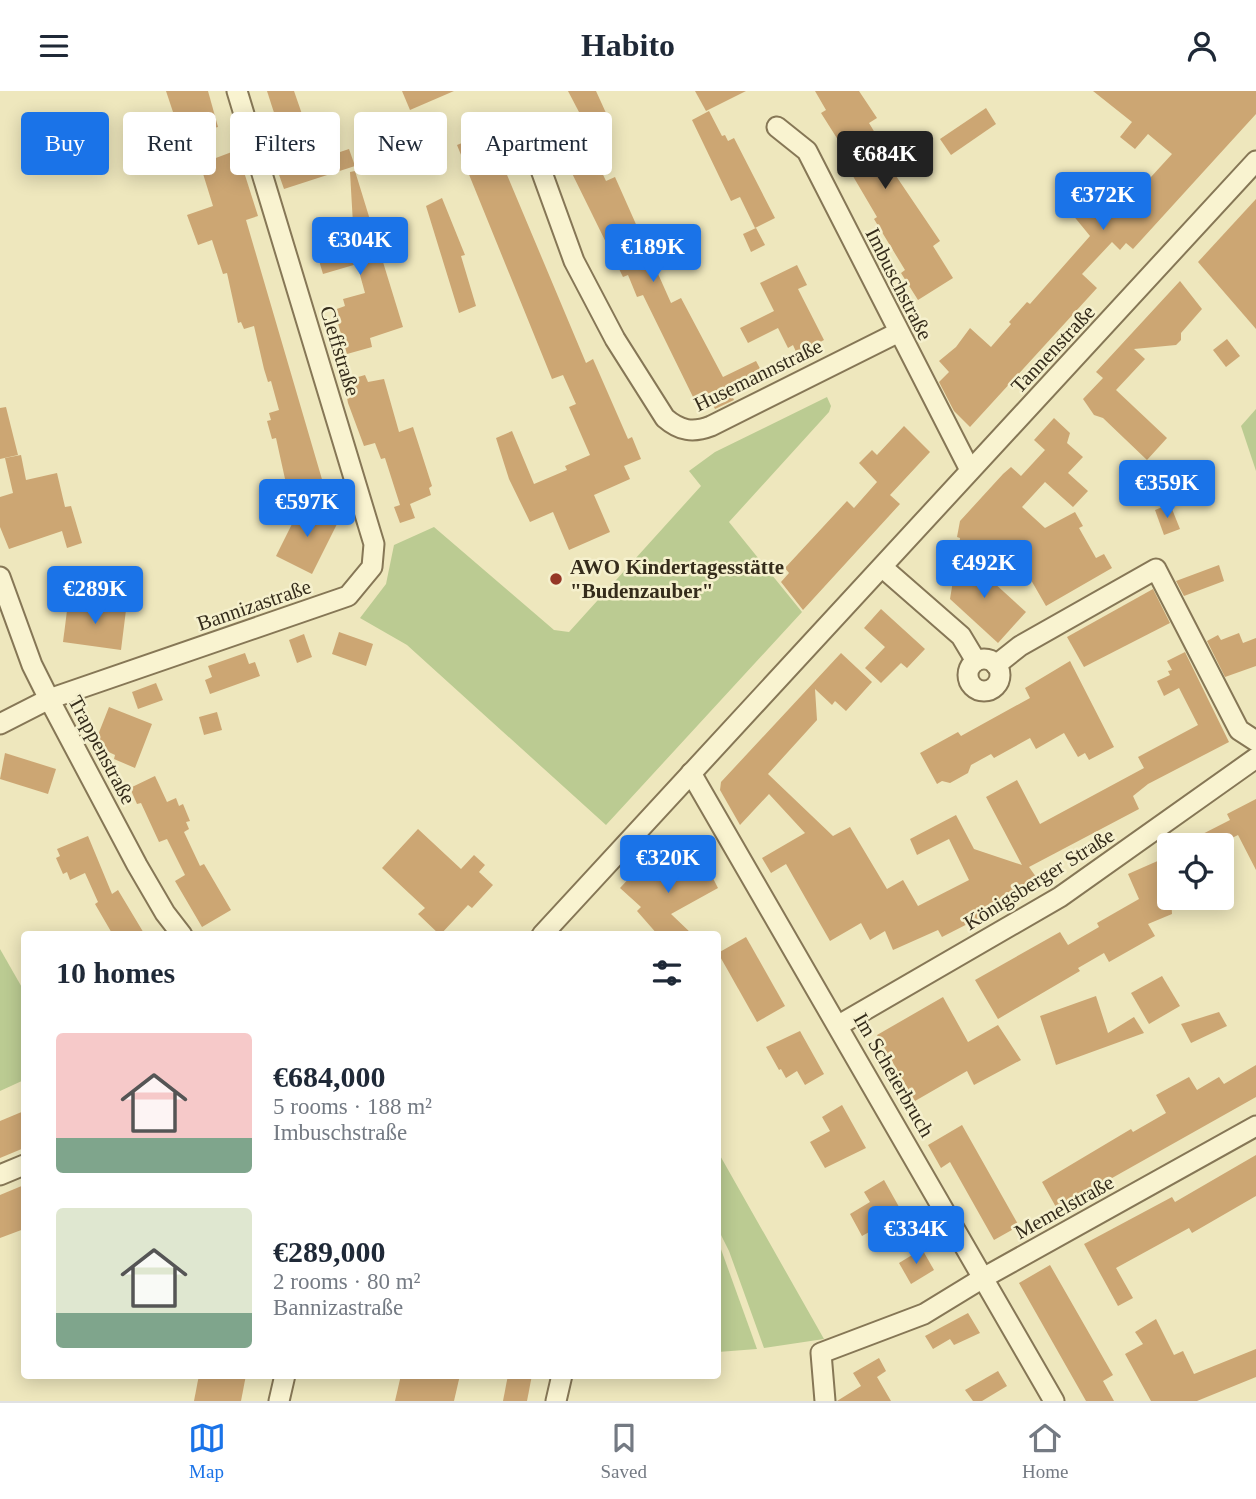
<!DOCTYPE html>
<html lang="en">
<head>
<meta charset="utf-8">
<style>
	:root { --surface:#fff; --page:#f2f2f3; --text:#1f2937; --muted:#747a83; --line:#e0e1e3; --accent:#1a73e8 }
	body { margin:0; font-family:Georgia,serif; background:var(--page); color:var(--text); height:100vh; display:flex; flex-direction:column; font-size:26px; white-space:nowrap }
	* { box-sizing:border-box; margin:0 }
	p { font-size:23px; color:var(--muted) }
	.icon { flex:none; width:38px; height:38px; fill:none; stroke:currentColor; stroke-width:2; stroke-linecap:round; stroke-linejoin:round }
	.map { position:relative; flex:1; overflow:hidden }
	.details { position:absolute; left:21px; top:840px; width:700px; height:448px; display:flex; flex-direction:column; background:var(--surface); border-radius:7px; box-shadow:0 4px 18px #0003 }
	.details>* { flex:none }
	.banner { position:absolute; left:21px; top:21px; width:700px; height:63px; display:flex; gap:14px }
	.buttons { position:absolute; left:1157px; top:742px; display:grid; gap:14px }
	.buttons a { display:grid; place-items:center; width:77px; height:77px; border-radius:7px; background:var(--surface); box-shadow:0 4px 18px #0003; font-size:35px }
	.price { position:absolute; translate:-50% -60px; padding:0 16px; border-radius:7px; background:var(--accent); color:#fff; font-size:23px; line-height:46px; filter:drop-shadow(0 2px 4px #0008) }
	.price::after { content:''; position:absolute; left:50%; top:42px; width:21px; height:16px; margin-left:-10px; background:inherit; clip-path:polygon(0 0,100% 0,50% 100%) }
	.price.active { background:#222; color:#fff }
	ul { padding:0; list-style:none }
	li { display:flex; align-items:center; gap:21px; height:175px; padding:0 35px }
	li span { display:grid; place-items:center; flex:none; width:196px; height:140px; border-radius:7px; color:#555 }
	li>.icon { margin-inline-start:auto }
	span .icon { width:84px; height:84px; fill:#fffc; stroke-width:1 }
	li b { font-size:30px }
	h2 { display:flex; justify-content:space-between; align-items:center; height:84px; padding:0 35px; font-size:30px }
	.chip { padding:0 24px; border-radius:7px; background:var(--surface); box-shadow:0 4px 18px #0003; font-size:24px; line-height:63px }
	.chip.active { background:var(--accent); color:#fff }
	header { display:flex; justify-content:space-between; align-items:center; height:91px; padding:0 35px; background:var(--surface); font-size:32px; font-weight:700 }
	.tabs { display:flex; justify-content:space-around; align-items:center; height:98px; border-top:2px solid var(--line); background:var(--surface); font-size:19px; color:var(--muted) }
	.tabs a { display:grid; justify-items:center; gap:4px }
	.tabs .active { color:var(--accent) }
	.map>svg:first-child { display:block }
	.green { fill:#bbcb92 }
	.building { fill:#cca673 }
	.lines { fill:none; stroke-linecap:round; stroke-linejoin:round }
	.minor-casing { stroke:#867756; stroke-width:23 }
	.minor { stroke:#f9f3d0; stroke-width:19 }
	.poi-dot { fill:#953726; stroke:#f5f0cd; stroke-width:2.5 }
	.labels { text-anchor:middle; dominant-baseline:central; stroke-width:5; stroke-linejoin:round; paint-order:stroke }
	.street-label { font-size:21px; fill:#352c1b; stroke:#f5f0cd }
	.poi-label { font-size:21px; font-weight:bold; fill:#352c1b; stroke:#f5f0cd; text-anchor:start }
</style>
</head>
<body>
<header><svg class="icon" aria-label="menu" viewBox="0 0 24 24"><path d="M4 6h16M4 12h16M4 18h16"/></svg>Habito<svg class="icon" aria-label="person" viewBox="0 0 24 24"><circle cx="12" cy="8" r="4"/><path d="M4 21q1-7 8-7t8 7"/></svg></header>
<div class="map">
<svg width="1256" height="1310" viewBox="0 0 1256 1310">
	<rect width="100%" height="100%" fill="#eee7bd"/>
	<!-- green -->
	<g class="green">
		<polygon points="827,306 831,315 829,321 729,431 802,521 606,734 407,554 360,527 386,493 394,454 434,436 554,539 569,541 701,395 689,380 715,361"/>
		<polygon points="1256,318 1256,380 1241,335"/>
		<polygon points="0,858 24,900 24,989 0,1000"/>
		<polygon points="718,1061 824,1248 764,1257 729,1160 718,1138"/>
		<polygon points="718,1150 722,1161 757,1258 718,1261"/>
	</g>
	<!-- building -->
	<g class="building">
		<polygon points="166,0 208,0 218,36 181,45"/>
		<polygon points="267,0 294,0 303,26 278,34"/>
		<polygon points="402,0 454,0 410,19"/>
		<polygon points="568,0 596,0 611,33 591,44"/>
		<polygon points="695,0 746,0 706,20"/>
		<polygon points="815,0 859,0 877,27 869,32 898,80 894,82 940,150 933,155 953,187 918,209 901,182 905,179 874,128 877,126 847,75 852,71 821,22 826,19"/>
		<polygon points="1093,0 1256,0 1256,23 1133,158 1126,152 1120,159 1112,151 1082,183 1097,197 970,336 954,320 939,291 949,281 939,270 956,256 970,237 991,256 1011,233 1009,231 1027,211 1030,213 1090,145 1072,123 1083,111 1089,117 1116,88 1128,99 1134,93 1140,98 1172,63 1148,43 1135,58 1120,46 1132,31"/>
		<polygon points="986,17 996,33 951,64 940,48"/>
		<polygon points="709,20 722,45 725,44 728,50 734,47 775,127 755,137 740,106 731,110 692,29"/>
		<polygon points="326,28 334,63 349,58 355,75 284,98 277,78 289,75 286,67 313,59 310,32"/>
		<polygon points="489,41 586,272 593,268 628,348 632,346 641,368 624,375 630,388 594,404 610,441 569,459 553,421 530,431 509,388 496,347 512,340 534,393 567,379 565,375 590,364 569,316 576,313 563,284 552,288 457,54"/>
		<polygon points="588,52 606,90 615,86 671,212 681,207 723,286 756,270 764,285 730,301 734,309 715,318 707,302 694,308 643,204 637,206 628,184 623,186 563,64"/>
		<polygon points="237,59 258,125 246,129 326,402 295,412 291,396 287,397 276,347 272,348 267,330 271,329 269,322 279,319 271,290 268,291 264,278 254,235 244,238 241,231 238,232 227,182 223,183 212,149 198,154 187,124 213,115 200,73"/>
		<polygon points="355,80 403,236 370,247 372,256 347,263 334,219 345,215 343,208 365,202 357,173 323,183 312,146 353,133 350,81"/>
		<polygon points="442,107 465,164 461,165 476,215 459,222 426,115"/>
		<polygon points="1256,108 1256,238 1198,171"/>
		<polygon points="756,137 765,154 751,161 743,143"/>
		<polygon points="797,174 807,194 798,198 824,249 797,263 793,254 788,257 778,237 748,252 740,237 774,220 760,192"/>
		<polygon points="1180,190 1202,218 1181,242 1181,249 1176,254 1134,258 1145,268 1116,299 1167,347 1147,369 1103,327 1094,324 1083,308 1103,287 1096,281"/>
		<polygon points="1227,248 1240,265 1226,276 1213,259"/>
		<polygon points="365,284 368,291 384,288 399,341 413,336 432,395 429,397 431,404 410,413 415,427 400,432 394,416 400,414 385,367 381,368 375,352 364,355 348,312 344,290"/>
		<polygon points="6,316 18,364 0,368 0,317"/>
		<polygon points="1054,327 1070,342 1067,352 1083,366 1068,382 1088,400 1073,416 1045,391 1022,416 1045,437 1075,421 1083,435 1079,437 1096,467 1104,463 1112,477 1046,515 1020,470 959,457 960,447 957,446 960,430 1003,383 1011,376 1021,385 1045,359 1034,349"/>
		<polygon points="904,335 930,361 890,404 900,413 803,519 781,491 789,482 785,477 847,410 854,417 877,391 859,372 872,359 877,364"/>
		<polygon points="21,364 26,389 57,382 65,416 71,415 82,452 67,457 62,440 9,458 0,436 0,406 13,402 5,367"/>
		<polygon points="302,413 338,431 312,483 276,465"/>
		<polygon points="1170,413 1180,438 1164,444 1155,419"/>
		<polygon points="958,459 1026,521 998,552 950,508"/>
		<polygon points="1219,474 1224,490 1184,505 1176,490"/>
		<polygon points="1153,498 1170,532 1084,576 1067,546"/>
		<polygon points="68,512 126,519 121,559 63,551"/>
		<polygon points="881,518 925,558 907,577 901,572 881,592 865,577 885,556 864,537"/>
		<polygon points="339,541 373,553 366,575 332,563"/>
		<polygon points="1239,542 1243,552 1256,547 1256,575 1225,586 1207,550 1218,544 1221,549"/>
		<polygon points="304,543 312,566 297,572 289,549"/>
		<polygon points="1185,561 1229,651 1148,693 1133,705 1139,718 1029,776 1039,790 1000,810 1002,813 985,821 987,823 942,846 938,839 893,859 885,840 870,849 861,832 830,850 786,773 771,782 762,767 805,742 769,703 740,734 720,699 721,691 841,562 872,591 846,620 835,610 832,614 815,598 817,629 768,683 833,745 850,736 887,798 903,789 918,815 969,789 949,748 917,764 910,748 956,724 974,758 1022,774 986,706 1017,689 1040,733 1144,677 1138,666 1198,634 1179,597 1164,605 1157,590 1170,584 1168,580 1172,579 1167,570"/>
		<polygon points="245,562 249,573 255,571 260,585 210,603 205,589 212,586 208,575"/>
		<polygon points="1070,570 1114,656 1089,669 1085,662 1078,666 1064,642 1036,658 1030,647 994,667 991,663 971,674 968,682 950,692 942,690 937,693 920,662 958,641 961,645 1030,607 1025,597"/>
		<polygon points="156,592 163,609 138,618 132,601"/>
		<polygon points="109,616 152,633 135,677 114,668 115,664 94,654"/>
		<polygon points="217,621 222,639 204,644 199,626"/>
		<polygon points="5,662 56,678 48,703 0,688"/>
		<polygon points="155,685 167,711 176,707 179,715 183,713 190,730 186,731 189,738 184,741 200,775 204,773 231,819 202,836 175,790 185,784 167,748 159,751 141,712 137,713 130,697"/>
		<polygon points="1256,708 1256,779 1238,744 1218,754 1181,754 1230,729 1227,723"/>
		<polygon points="418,738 461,778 474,764 485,774 479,781 493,794 472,817 468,814 440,844 418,823 425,817 382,777"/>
		<polygon points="88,745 112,803 118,799 145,844 113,844 95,813 98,811 85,782 70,789 67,781 63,783 56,767 60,765 57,758"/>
		<polygon points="1169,765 1172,823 1148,833 1155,845 1109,871 1104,862 1078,877 1080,880 998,928 975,889 1060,841 1068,854 1099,836 1097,832 1139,808 1128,783"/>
		<polygon points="703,768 718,797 671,823 693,844 658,844 637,820 641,816 620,797 645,770 665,789"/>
		<polygon points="746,846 785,915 757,931 718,862"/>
		<polygon points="1162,885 1180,915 1149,933 1131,902"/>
		<polygon points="1096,905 1108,942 1134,926 1144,942 1056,974 1040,925"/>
		<polygon points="943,906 968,951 998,934 1021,969 974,994 967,980 915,1010 877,944"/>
		<polygon points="1219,921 1227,935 1191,952 1181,933"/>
		<polygon points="800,940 824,983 805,994 797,980 786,987 781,978 779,979 766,956"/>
		<polygon points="1256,974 1256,1006 1057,1118 1042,1091 1131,1038 1133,1041 1166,1022 1156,1004 1189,986 1197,999 1219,986 1224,993"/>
		<polygon points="842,1014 866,1057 825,1077 810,1051 830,1040 822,1026"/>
		<polygon points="24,1020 24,1057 0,1067 0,1030"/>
		<polygon points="962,1034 1019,1135 994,1149 950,1071 941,1077 928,1054"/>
		<polygon points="1256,1064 1256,1105 1192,1142 1189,1137 1116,1177 1133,1207 1118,1215 1084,1153 1172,1106 1175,1111"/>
		<polygon points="884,1089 908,1132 887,1143 882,1134 862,1145 850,1123 870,1111 864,1101"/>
		<polygon points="24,1094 24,1138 0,1147 0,1104"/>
		<polygon points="922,1158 934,1179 911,1193 899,1172"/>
		<polygon points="1050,1174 1113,1284 1103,1290 1114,1310 1086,1310 1019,1192"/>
		<polygon points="968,1222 980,1242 954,1254 950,1248 933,1258 925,1245"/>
		<polygon points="1156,1228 1174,1264 1183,1260 1194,1283 1256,1258 1256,1286 1197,1310 1151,1310 1125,1263 1143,1253 1135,1241"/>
		<polygon points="879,1267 886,1280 877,1286 891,1310 837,1310 861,1295 853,1282"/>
		<polygon points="998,1280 1007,1295 982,1310 973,1310 965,1299"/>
		<polygon points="199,1284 246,1284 241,1310 194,1310"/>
		<polygon points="401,1284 460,1284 454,1310 395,1310"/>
		<polygon points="508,1284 532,1284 527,1310 503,1310"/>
	</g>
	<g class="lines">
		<defs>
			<g id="minor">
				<path d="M543,35l-2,44 33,91 41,78 50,79c15,13 28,15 46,8l186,-93"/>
				<polyline points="777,36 807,60 970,379"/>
				<polyline points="882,476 961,545 976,570"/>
				<polyline points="0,486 32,574 49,608 137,774 165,822 182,844"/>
				<circle cx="984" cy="584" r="16"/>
				<polyline points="996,574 1020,555 1156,478 1239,639 1256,650"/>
				<polyline points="0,633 49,608 348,505 372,476 374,453 237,0"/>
				<polyline points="691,682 1054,1310"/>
				<polyline points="542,844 1256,70"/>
				<polyline points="839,934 1060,806 1256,667"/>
				<polyline points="0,1084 24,1074"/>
				<polyline points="279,1310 285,1284"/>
				<polyline points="556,1310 562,1284"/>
				<polyline points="825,1310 821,1262 924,1223 983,1187 1256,1035"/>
			</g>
		</defs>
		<!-- minor casing -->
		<use href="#minor" class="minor-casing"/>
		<!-- minor -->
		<use href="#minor" class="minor"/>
	</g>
	<!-- markers -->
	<circle class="poi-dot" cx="556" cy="488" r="7"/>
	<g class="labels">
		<!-- street labels -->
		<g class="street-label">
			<text transform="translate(899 193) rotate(63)">Imbuschstraße</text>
			<text transform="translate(1053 258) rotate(-47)">Tannenstraße</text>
			<text transform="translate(340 260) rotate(73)">Cleffstraße</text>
			<text transform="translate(758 284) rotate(-26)">Husemannstraße</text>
			<text transform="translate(254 514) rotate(-19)">Bannizastraße</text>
			<text transform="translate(102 659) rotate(62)">Trappenstraße</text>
			<text transform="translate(1039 788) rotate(-32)">Königsberger Straße</text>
			<text transform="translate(894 984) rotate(60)">Im Scheierbruch</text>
			<text transform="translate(1064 1116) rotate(-29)">Memelstraße</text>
		</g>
		<!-- poi labels -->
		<g class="poi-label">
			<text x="570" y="476">AWO Kindertagesstätte<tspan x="570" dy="24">"Budenzauber"</tspan></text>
		</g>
	</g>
</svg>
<div class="buttons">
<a><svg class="icon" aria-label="locate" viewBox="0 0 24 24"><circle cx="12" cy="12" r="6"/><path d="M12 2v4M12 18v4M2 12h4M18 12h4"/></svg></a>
</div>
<b class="price active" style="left:885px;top:100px">€684K</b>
<b class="price" style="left:1103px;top:141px">€372K</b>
<b class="price" style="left:360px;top:186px">€304K</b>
<b class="price" style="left:653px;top:193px">€189K</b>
<b class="price" style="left:1167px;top:429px">€359K</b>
<b class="price" style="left:307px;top:448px">€597K</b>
<b class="price" style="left:984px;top:509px">€492K</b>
<b class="price" style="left:95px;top:535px">€289K</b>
<b class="price" style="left:668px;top:804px">€320K</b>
<b class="price" style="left:916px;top:1175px">€334K</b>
<div class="banner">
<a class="chip active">Buy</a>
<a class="chip">Rent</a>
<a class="chip">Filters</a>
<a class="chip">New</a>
<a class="chip">Apartment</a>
</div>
<section class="details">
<h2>10 homes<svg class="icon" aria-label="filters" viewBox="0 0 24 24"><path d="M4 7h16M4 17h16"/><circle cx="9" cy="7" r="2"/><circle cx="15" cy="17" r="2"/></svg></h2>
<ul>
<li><span style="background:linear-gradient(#f6c9c9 75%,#7fa58c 0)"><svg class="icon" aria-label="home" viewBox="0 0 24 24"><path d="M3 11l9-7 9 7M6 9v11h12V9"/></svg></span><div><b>€684,000</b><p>5 rooms · 188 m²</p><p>Imbuschstraße</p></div></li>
<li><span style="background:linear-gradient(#dfe7d0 75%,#7fa58c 0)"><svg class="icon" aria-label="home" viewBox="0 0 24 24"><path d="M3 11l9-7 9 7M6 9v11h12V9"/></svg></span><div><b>€289,000</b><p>2 rooms · 80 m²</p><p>Bannizastraße</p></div></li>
</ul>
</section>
</div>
<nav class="tabs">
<a class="active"><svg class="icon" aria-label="map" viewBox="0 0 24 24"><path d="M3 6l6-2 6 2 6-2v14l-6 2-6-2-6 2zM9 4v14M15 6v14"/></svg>Map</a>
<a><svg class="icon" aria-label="saved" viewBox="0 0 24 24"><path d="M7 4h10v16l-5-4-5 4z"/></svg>Saved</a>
<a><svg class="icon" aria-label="home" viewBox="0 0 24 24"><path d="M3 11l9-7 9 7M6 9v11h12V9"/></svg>Home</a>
</nav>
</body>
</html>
